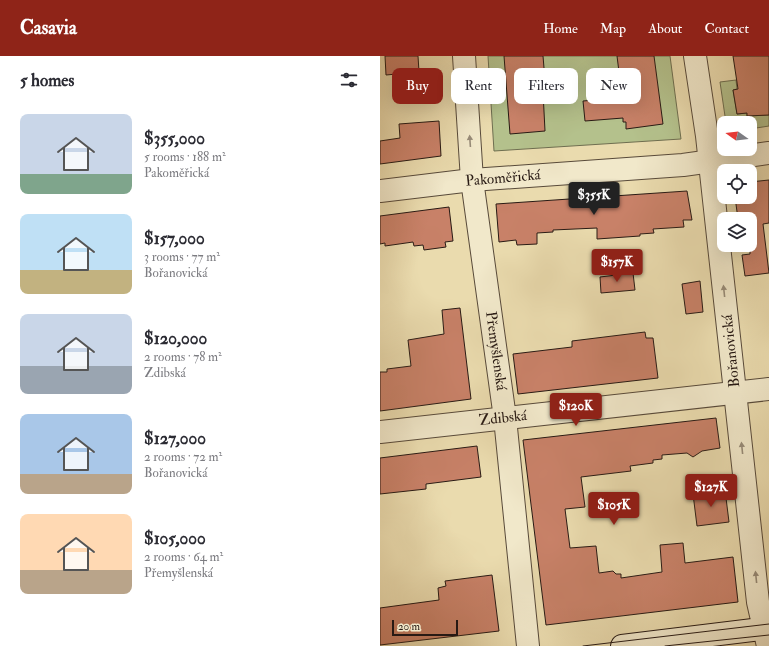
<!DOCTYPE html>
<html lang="en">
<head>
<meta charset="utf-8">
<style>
	:root { --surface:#fff; --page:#f2f2f3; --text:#2b2b33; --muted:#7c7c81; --accent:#8f2418 }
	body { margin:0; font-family:"IM FELL Double Pica",serif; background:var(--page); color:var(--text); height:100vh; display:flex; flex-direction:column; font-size:15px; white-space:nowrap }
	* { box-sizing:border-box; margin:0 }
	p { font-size:13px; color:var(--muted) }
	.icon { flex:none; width:22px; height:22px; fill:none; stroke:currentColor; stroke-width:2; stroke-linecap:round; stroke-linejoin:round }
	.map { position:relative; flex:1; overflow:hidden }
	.sheet { display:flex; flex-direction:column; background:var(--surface); width:380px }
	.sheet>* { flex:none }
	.guide { position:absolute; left:12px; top:12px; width:317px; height:36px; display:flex; gap:8px }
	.needle { width:26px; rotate:284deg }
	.tools { position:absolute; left:337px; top:60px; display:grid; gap:8px }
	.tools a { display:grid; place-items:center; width:40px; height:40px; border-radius:8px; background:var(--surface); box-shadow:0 4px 16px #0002; font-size:20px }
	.scale { position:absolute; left:12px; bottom:10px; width:66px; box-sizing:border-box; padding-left:4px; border:2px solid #281a14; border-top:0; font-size:11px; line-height:14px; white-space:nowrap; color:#281a14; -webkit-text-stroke:3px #f1e8ca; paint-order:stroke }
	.price { position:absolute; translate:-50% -34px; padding:0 9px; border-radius:4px; background:var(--accent); color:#fff; font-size:13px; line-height:26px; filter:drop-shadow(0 1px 2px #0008) }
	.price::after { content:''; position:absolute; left:50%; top:24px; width:12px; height:9px; margin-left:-6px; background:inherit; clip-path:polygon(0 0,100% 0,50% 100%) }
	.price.selected { background:#222; color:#fff }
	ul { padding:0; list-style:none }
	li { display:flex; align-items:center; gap:12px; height:100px; padding:0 20px }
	li span { display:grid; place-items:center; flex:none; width:112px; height:80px; border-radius:8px; color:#555 }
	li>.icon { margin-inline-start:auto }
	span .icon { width:48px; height:48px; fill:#fffc; stroke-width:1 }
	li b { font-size:17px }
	h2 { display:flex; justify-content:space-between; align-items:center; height:48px; padding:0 20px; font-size:17px }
	.chip { padding:0 14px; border-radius:8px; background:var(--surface); box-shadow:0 4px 16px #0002; font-size:14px; line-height:36px }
	.chip.selected { background:var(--accent); color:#fff }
	header { display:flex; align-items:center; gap:24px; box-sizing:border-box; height:56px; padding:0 20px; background:var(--accent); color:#fff }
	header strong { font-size:19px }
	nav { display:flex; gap:22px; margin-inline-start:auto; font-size:14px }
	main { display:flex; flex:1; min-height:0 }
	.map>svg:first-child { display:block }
	.green { fill:#b4c18c; stroke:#6e6e50 }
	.building { fill:#c88168; stroke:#281a14 }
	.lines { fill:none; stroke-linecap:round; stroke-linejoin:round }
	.street-casing { stroke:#584a3a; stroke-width:24 }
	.secondary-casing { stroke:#281a14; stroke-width:24 }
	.street { stroke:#f1e8ca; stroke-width:22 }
	.secondary { stroke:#f1e8ca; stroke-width:22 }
	.tram { stroke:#281a14; stroke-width:1 }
	.oneway { fill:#978b78 }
	.labels { text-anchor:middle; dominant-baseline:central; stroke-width:3; stroke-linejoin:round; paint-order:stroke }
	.street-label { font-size:15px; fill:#281a14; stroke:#f1e8ca }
</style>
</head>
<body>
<header>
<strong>Casavia</strong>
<nav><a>Home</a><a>Map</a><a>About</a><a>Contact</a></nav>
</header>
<main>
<section class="sheet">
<h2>5 homes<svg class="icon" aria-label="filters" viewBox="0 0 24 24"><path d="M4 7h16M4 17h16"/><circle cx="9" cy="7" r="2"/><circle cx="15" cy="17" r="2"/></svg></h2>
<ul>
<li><span style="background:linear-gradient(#c9d6e8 75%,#7fa58c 0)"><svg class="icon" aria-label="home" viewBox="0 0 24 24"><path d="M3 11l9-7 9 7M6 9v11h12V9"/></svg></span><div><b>$355,000</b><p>5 rooms · 188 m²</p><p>Pakoměřická</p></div></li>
<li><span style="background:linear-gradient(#bfe0f5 70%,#c2b280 0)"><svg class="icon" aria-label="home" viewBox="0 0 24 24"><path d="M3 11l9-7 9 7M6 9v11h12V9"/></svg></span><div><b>$157,000</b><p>3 rooms · 77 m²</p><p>Bořanovická</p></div></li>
<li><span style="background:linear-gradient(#c9d6e8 65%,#9aa5b1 0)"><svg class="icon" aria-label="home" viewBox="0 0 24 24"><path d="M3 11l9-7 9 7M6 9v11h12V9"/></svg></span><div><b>$120,000</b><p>2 rooms · 78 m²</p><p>Zdibská</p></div></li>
<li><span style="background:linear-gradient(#a9c7e8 75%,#b9a48a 0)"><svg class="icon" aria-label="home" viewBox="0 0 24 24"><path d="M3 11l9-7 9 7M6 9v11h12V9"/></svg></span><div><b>$127,000</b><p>2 rooms · 72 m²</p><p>Bořanovická</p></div></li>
<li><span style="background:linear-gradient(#ffd9b3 70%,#b9a48a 0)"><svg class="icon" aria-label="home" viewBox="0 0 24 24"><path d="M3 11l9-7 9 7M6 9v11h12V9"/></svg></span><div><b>$105,000</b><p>2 rooms · 64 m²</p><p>Přemyšlenská</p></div></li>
</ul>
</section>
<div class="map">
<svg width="389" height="590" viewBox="0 0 389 590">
	<rect width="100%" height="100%" fill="#eadbae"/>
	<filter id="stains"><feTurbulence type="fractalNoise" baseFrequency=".005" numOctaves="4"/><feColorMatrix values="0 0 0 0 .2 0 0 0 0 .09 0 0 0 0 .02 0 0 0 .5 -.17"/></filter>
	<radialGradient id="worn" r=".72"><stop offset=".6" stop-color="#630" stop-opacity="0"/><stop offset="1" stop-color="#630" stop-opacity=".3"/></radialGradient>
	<!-- green -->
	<g class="green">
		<polygon points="108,0 290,0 301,83 114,95"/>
		<polygon points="356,24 357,33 353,34 357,58 367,57 367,60 389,59 389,70 370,73 370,67 346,67 340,26"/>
	</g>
	<!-- building -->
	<g class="building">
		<polygon points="5,0 38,0 39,16 6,19"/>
		<polygon points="124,0 163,0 166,36 163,36 165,75 130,78"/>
		<polygon points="237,0 274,0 283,68 246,73 246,66 243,66 243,62 205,65 203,45 238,42 235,17 239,16"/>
		<polygon points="353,0 389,0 389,59 367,60 367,57 357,58 353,34 358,33"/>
		<polygon points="59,65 61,100 0,108 0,85 20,82 19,68"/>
		<polygon points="389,124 389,167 383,168 389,217 365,220 362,199 370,198 370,163 358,163 355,141 370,141 370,126"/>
		<polygon points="307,135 312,164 303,164 304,171 273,173 274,177 260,178 260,180 217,183 217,172 173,174 173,176 157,177 157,188 137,189 136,184 119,186 116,148"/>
		<polygon points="69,151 73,185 65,186 66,191 44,194 43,189 34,190 33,186 5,190 5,187 0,188 0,160"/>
		<polygon points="253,217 255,234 221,237 220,221"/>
		<polygon points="320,225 323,256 306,258 302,228"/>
		<polygon points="80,252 91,343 0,355 0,316 7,316 7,313 31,310 28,284 64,278 62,254"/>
		<polygon points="265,276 266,282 273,282 278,322 138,338 133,298 192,291 192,285"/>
		<polygon points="336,362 340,392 322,395 313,401 307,397 282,399 282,403 273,404 273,407 250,410 251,415 201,421 205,451 185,453 190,492 216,490 219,517 233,515 236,518 241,518 241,522 282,516 280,489 303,487 305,507 353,501 358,546 166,569 143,384"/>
		<polygon points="97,390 101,421 46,428 46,433 0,438 0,402"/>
		<polygon points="345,434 349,466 317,470 313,438"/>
		<polygon points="112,519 119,575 0,589 0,552 59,544 58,532 66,530 65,525"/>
	</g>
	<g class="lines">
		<defs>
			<g id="street">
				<polyline points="84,0 92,124 125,362 148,590"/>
				<polyline points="315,0 327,80 378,546 388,590"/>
				<polyline points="0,135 92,124 303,109 389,97"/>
				<polyline points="0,376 389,333"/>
			</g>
			<polyline id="secondary" points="242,590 389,572"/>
		</defs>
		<!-- street casing -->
		<use href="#street" class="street-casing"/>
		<!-- secondary casing -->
		<use href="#secondary" class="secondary-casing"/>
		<!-- street -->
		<use href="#street" class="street"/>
		<!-- secondary -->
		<use href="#secondary" class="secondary"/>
		<!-- tram -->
		<g class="tram">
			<polyline points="203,590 389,568"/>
			<polyline points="285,590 389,579"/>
		</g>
	</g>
	<!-- one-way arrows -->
	<defs><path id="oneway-solid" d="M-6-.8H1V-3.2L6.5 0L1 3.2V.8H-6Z"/></defs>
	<g class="oneway">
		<use href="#oneway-solid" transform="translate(90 85) rotate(-94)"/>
		<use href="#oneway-solid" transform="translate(344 235) rotate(-96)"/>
		<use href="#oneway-solid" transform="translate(362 392) rotate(-96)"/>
		<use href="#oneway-solid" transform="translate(376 521) rotate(-96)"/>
	</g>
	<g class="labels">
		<!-- street labels -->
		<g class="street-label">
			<text transform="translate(123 122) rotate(-5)">Pakoměřická</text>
			<text transform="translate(116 295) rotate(82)">Přemyšlenská</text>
			<text transform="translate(351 295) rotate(-96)">Bořanovická</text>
			<text transform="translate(123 362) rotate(-6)">Zdibská</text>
		</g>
	</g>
	<rect width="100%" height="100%" filter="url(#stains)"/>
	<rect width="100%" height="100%" fill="url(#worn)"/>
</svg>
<div class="tools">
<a><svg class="needle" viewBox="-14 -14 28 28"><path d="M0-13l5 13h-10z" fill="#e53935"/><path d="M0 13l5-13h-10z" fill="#7c7c81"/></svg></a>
<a><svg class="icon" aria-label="locate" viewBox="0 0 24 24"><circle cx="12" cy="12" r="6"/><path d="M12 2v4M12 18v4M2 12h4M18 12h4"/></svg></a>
<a><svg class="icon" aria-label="layers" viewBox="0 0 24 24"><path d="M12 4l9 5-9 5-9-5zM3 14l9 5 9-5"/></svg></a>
</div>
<div class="scale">20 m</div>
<b class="price selected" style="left:214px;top:160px">$355K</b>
<b class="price" style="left:237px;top:227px">$157K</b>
<b class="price" style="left:196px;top:371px">$120K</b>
<b class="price" style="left:331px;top:452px">$127K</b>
<b class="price" style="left:234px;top:470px">$105K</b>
<div class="guide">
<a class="chip selected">Buy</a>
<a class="chip">Rent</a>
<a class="chip">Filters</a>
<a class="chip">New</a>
</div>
</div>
</main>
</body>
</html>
